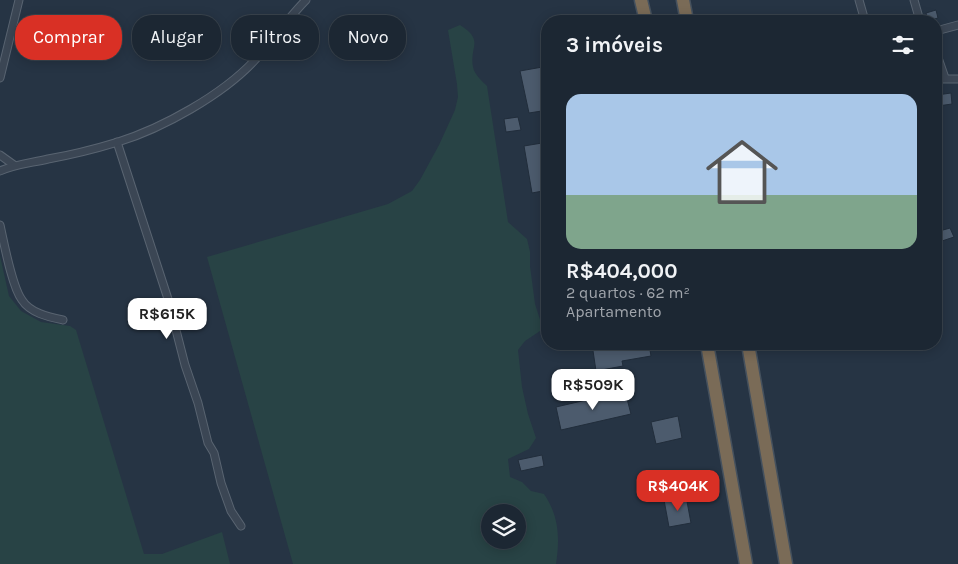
<!DOCTYPE html>
<html lang="pt">
<head>
<meta charset="utf-8">
<style>
	:root { --surface:#1c2733; --page:#29333f; --text:#f1f3f6; --muted:#a0a5ac; --line:#3a444e; --accent:#d93025 }
	body { margin:0; font-family:Karla,sans-serif; background:var(--page); color:var(--text); height:100vh; display:flex; flex-direction:column; font-size:19px; white-space:nowrap }
	* { box-sizing:border-box; margin:0 }
	p { font-size:16px; color:var(--muted) }
	.icon { flex:none; width:28px; height:28px; fill:none; stroke:currentColor; stroke-width:2; stroke-linecap:round; stroke-linejoin:round }
	.map { position:relative; flex:1; overflow:hidden }
	.sheet { position:absolute; left:541px; top:15px; width:401px; height:335px; display:flex; flex-direction:column; background:var(--surface); border-radius:20px; box-shadow:0 2px 12px #0003,0 0 0 1px var(--line) }
	.sheet>* { flex:none }
	.banner { position:absolute; left:15px; top:15px; width:451px; height:45px; display:flex; gap:10px }
	.fabs { position:absolute; left:481px; top:504px; display:grid; gap:10px }
	.fabs a { display:grid; place-items:center; width:45px; height:45px; border-radius:50%; background:var(--surface); box-shadow:0 2px 12px #0003,0 0 0 1px var(--line); font-size:25px }
	.price { position:absolute; translate:-50% -42px; padding:0 11px; border-radius:10px; background:#fff; color:#222; font-size:16px; line-height:32px; filter:drop-shadow(0 1px 2px #0008) }
	.price::after { content:''; position:absolute; left:50%; top:30px; width:15px; height:11px; margin-left:-8px; background:inherit; clip-path:polygon(0 0,100% 0,50% 100%) }
	.price.on { background:var(--accent); color:#fff }
	ul { padding:0; list-style:none }
	li { display:grid; align-content:center; gap:10px; height:265px; padding:0 25px }
	li+li { border-top:1px solid var(--line) }
	li span { display:grid; place-items:center; height:155px; border-radius:15px; color:#555 }
	li>.icon { margin-inline-start:auto }
	span .icon { width:90px; height:90px; fill:#fffc; stroke-width:1 }
	li b { font-size:21px }
	h2 { display:flex; justify-content:space-between; align-items:center; height:60px; padding:0 25px; font-size:21px }
	.pill { padding:0 18px; border-radius:20px; background:var(--surface); box-shadow:0 2px 12px #0003,0 0 0 1px var(--line); font-size:18px; line-height:45px }
	.pill.on { background:var(--accent); color:#fff }
	.map>svg:first-child { display:block }
	.green { fill:#284345; fill-rule:evenodd }
	.building { fill:#4c5b6d; stroke:#212d3b }
	.lines { fill:none; stroke-linecap:round; stroke-linejoin:round }
	.street-casing { stroke:#596471; stroke-width:9 }
	.highway-casing { stroke:#45515e; stroke-width:15 }
	.path { stroke:#476061; stroke-width:1; stroke-dasharray:4 4; stroke-linecap:butt }
	.street { stroke:#3b4654; stroke-width:7 }
	.highway { stroke:#7a6b57; stroke-width:12 }
</style>
</head>
<body>
<div class="map">
<svg width="958" height="564" viewBox="0 0 958 564">
	<rect width="100%" height="100%" fill="#263444"/>
	<!-- green -->
	<g class="green">
		<path d="M460,25c25,16 9,21 13,42 1,7 9,14 14,19l21,136 19,17 3,13v14l5,38 8,25 -18,12 -7,9 4,37 6,27 8,24 -7,11 -21,10 2,18 12,5 9,9 13,3c15,22 16,44 12,70h-263l-86,-307 181,-53 24,-13 8,-11 19,-35 16,-35 3,-13 -1,-13 -9,-54zM490,512h28v28h-28z"/>
		<polygon points="0,256 9,296 21,311 41,322 70,326 76,330 144,554 162,554 222,532 230,564 0,564"/>
	</g>
	<!-- building -->
	<g class="building">
		<polygon points="936,10 938,18 928,21 926,13"/>
		<polygon points="548,66 548,110 529,113 520,71"/>
		<polygon points="951,93 952,104 938,106 937,95"/>
		<polygon points="518,117 521,130 506,132 504,119"/>
		<polygon points="542,143 544,151 548,151 548,190 532,193 524,146"/>
		<polygon points="950,228 954,237 936,243 936,232"/>
		<polygon points="592,344 649,344 651,356 622,361 623,366 596,371"/>
		<polygon points="625,391 631,414 561,430 556,407"/>
		<polygon points="678,416 682,438 656,444 651,422"/>
		<polygon points="542,455 544,466 521,471 518,460"/>
		<polygon points="686,496 691,523 669,527 664,500"/>
	</g>
	<g class="lines">
		<defs>
			<g id="street">
				<polyline points="859,0 865,21"/>
				<polyline points="914,0 920,21"/>
				<polyline points="936,31 958,25"/>
				<polyline points="936,52 945,78"/>
				<polyline points="0,78 19,0"/>
				<polyline points="936,79 958,79"/>
				<polyline points="117,142 168,299 185,365 198,403 208,443 214,453 221,483 231,511 241,526"/>
				<polyline points="0,155 14,165"/>
				<path d="M0,171c16,-7 31,-8 48,-12 23,-4 47,-10 70,-17 45,-14 104,-47 136,-81 18,-19 33,-42 52,-61"/>
				<path d="M0,225c4,18 12,62 22,75 8,13 27,17 41,20"/>
			</g>
			<g id="highway">
				<polyline points="641,0 646,21"/>
				<polyline points="683,0 687,21"/>
				<polyline points="707,344 746,564"/>
				<polyline points="748,344 786,564"/>
			</g>
		</defs>
		<!-- street casing -->
		<use href="#street" class="street-casing"/>
		<!-- highway casing -->
		<use href="#highway" class="highway-casing"/>
		<!-- path -->
		<polyline class="path" points="22,23 41,23"/>
		<!-- street -->
		<use href="#street" class="street"/>
		<!-- highway -->
		<use href="#highway" class="highway"/>
	</g>
</svg>
<div class="fabs">
<a><svg class="icon" aria-label="layers" viewBox="0 0 24 24"><path d="M12 4l9 5-9 5-9-5zM3 14l9 5 9-5"/></svg></a>
</div>
<b class="price" style="left:167px;top:340px">R$615K</b>
<b class="price" style="left:593px;top:411px">R$509K</b>
<b class="price on" style="left:678px;top:512px">R$404K</b>
<div class="banner">
<a class="pill on">Comprar</a>
<a class="pill">Alugar</a>
<a class="pill">Filtros</a>
<a class="pill">Novo</a>
</div>
<section class="sheet">
<h2>3 imóveis<svg class="icon" aria-label="filters" viewBox="0 0 24 24"><path d="M4 7h16M4 17h16"/><circle cx="9" cy="7" r="2"/><circle cx="15" cy="17" r="2"/></svg></h2>
<ul>
<li><span style="background:linear-gradient(#a9c7e8 65%,#7fa58c 0)"><svg class="icon" aria-label="home" viewBox="0 0 24 24"><path d="M3 11l9-7 9 7M6 9v11h12V9"/></svg></span><div><b>R$404,000</b><p>2 quartos · 62 m²</p><p>Apartamento</p></div></li>
</ul>
</section>
</div>
</body>
</html>
